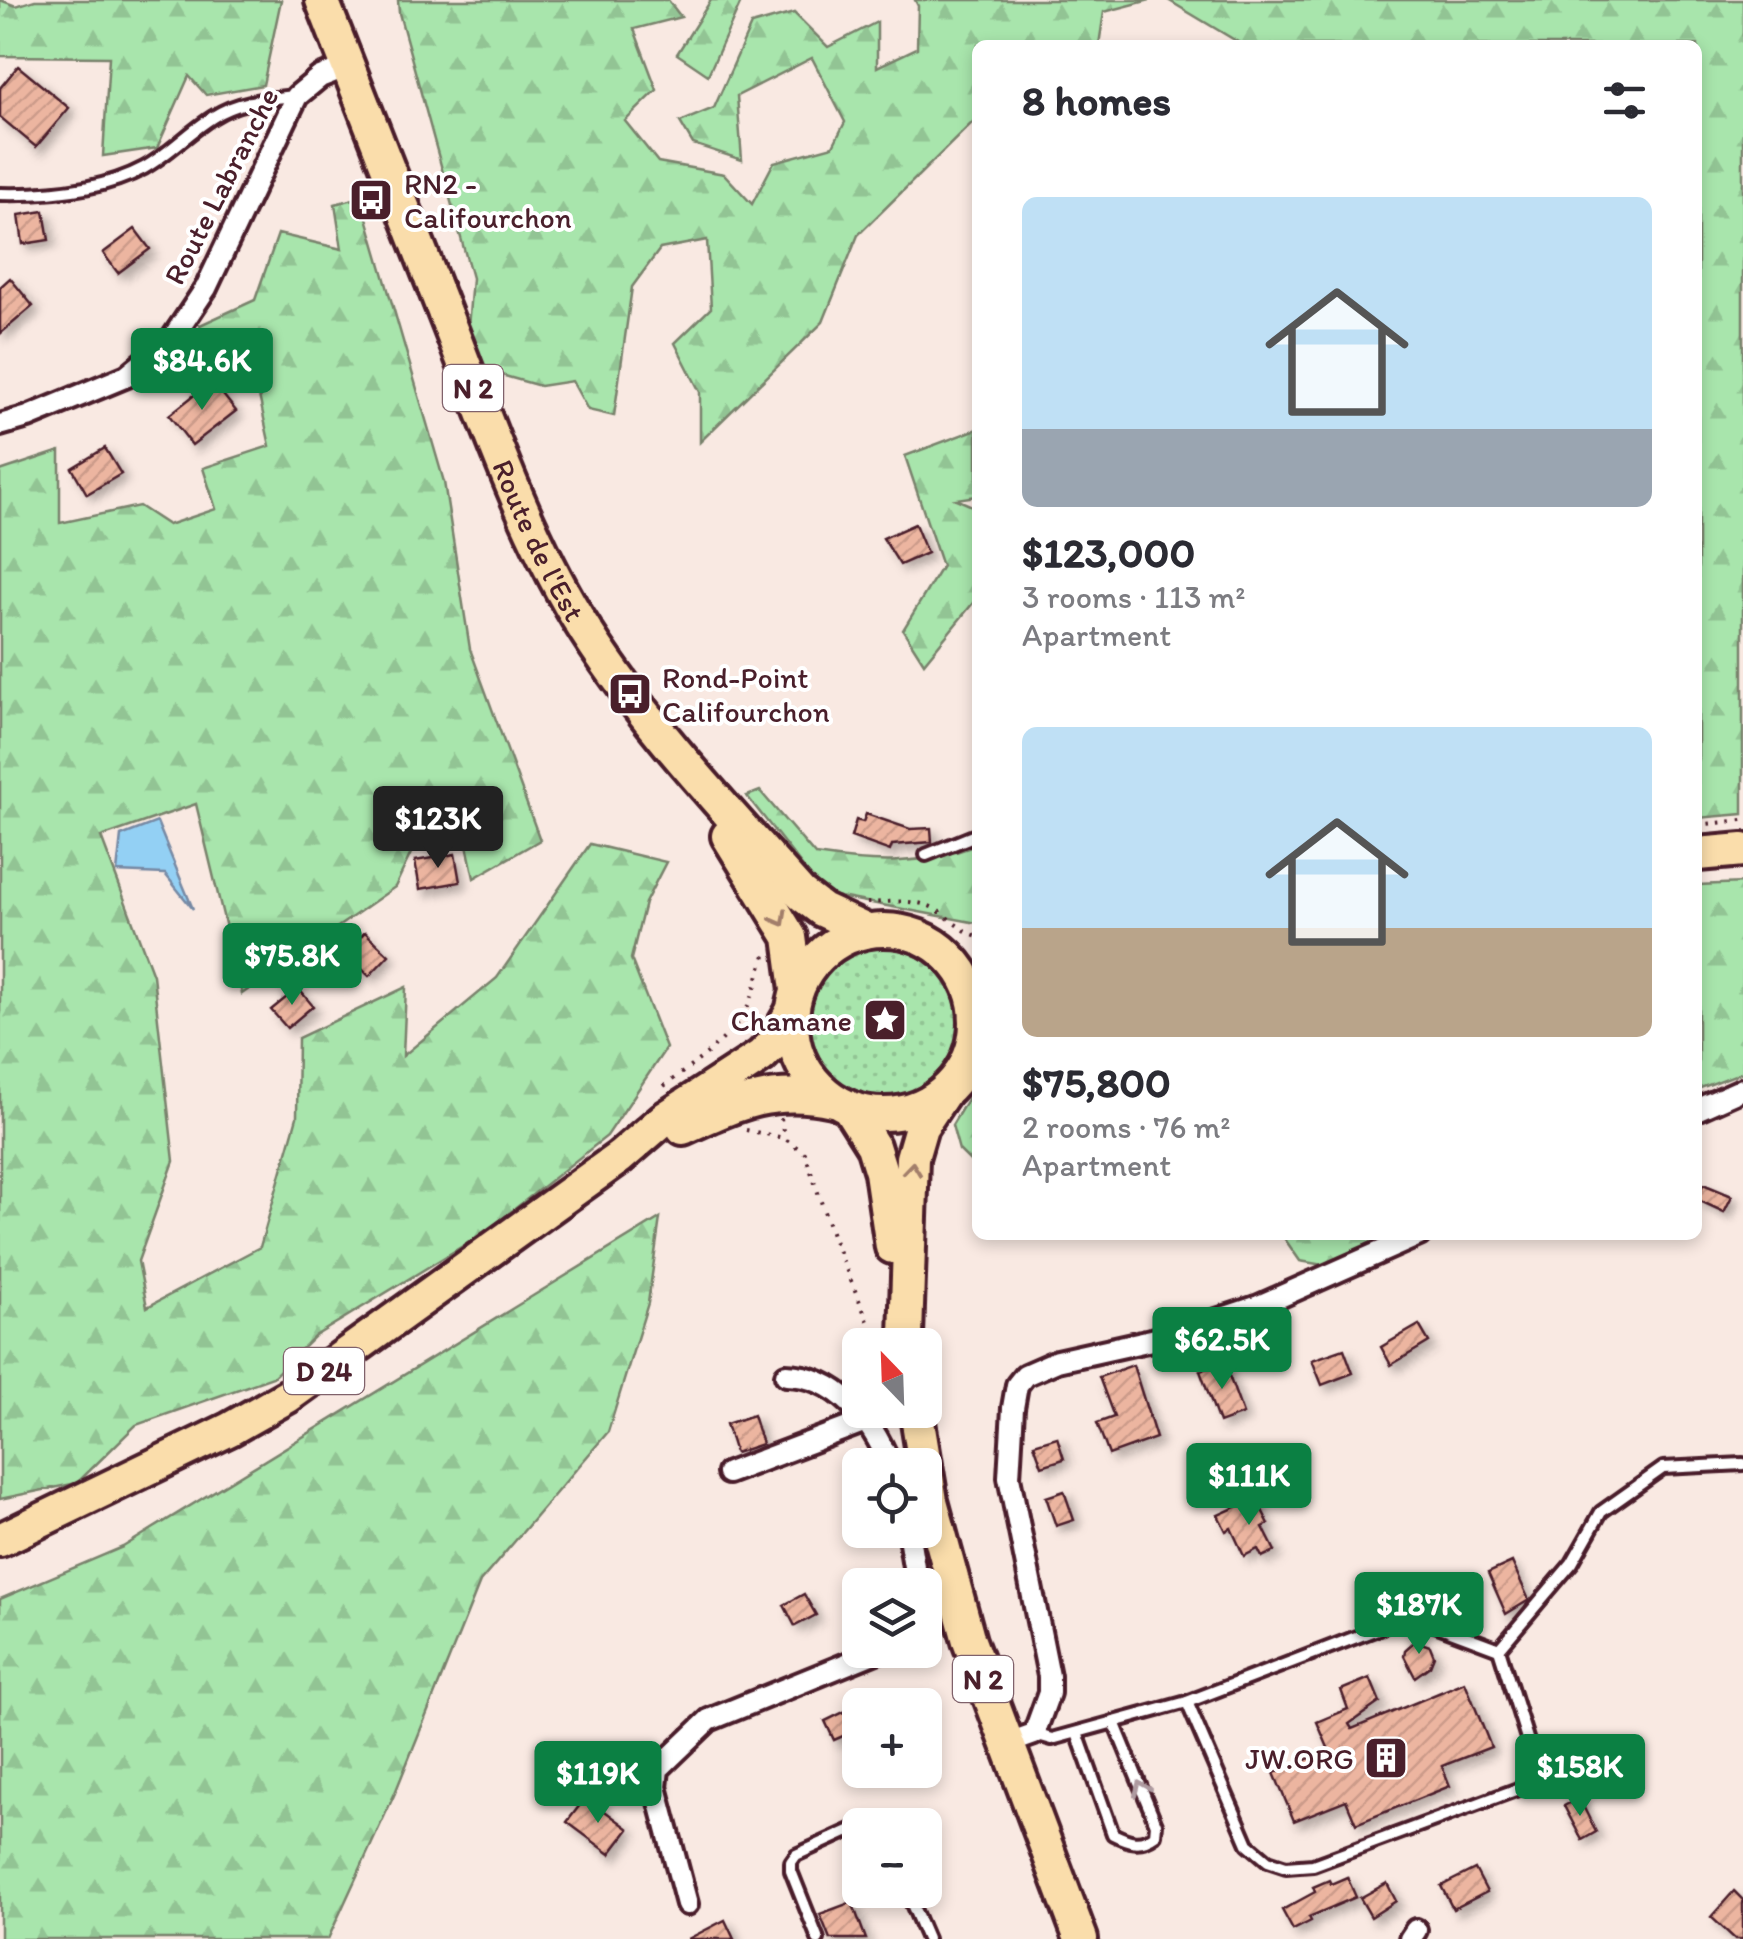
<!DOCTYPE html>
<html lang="en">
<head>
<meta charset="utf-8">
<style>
	:root { --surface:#fff; --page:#f7f7f7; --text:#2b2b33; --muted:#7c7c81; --accent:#0b8043 }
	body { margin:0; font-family:Itim,sans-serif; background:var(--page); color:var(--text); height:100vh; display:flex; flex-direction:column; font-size:38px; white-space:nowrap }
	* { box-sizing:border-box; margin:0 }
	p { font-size:32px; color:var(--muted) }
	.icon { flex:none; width:55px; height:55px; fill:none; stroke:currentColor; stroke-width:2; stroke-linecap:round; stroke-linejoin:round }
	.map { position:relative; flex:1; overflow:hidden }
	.details { position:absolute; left:972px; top:40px; width:730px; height:1200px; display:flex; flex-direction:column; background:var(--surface); border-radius:15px; box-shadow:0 5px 15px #0003 }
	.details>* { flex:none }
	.needle { width:65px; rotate:337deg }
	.tools { position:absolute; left:842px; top:1328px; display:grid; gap:20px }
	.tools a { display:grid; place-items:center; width:100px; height:100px; border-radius:15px; background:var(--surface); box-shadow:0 5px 15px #0003; font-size:50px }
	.price { position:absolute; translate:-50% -85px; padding:0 22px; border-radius:10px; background:var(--accent); color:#fff; font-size:32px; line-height:65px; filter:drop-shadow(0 2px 5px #0008) }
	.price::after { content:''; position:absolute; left:50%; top:60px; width:30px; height:22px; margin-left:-15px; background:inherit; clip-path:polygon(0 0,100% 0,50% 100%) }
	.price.active { background:#222; color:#fff }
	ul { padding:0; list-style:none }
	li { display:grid; align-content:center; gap:20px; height:530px; padding:0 50px }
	li span { display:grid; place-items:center; height:310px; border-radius:15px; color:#555 }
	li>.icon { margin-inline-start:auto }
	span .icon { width:180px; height:180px; fill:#fffc; stroke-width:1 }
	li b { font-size:42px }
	h2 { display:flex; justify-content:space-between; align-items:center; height:120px; padding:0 50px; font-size:42px }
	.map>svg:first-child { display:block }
	.grass { fill:url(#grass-dots); stroke:#79826c; stroke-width:2.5 }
	.forest { fill:url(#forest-firs); stroke:#79826c; stroke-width:2.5 }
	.water { fill:#93d0f4; stroke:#7689a4; stroke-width:2.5 }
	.building { fill:url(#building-hatch); stroke:#4a1f2b; stroke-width:2.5; filter:url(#shadow) }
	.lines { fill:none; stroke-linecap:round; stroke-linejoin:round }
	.service-casing { stroke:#4a1f2b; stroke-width:18 }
	.minor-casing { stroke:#4a1f2b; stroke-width:28 }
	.primary-casing { stroke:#4a1f2b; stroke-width:40 }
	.path { stroke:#4a1f2b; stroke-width:4; stroke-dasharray:2.5 8; stroke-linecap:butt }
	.service { stroke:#fff; stroke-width:10 }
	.minor { stroke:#fff; stroke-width:20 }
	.primary { stroke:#faddab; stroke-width:32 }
	.oneway { stroke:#a27e6b }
	.oneway2 { stroke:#ae9aa0 }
	.labels { text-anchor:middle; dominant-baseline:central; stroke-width:8; stroke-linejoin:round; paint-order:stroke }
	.shield { fill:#fff; stroke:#80626b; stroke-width:2.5 }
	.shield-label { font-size:28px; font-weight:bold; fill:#4a1f2b }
	.poi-label { font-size:30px; fill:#4a1f2b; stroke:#fff; text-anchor:start }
	.street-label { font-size:30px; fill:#4a1f2b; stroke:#fff }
</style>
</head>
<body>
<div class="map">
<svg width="1743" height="1939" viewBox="0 0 1743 1939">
	<defs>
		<pattern id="grass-dots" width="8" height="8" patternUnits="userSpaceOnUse" patternTransform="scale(2.5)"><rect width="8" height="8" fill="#a8e5ac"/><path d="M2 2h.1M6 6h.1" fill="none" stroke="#92c494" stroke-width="1.8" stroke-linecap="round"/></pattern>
		<pattern id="forest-firs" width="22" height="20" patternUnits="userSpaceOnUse" patternTransform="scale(2.5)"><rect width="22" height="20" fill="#a8e5ac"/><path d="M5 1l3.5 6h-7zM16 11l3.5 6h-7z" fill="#92c494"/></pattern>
		<pattern id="building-hatch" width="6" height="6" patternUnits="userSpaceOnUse" patternTransform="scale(2.5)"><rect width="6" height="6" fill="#ecb5a0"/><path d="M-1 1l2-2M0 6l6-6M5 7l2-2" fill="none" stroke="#cc9b8a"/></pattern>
		<filter id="shadow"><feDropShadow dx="6" dy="6" stdDeviation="5" flood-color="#0004"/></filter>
	</defs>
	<rect width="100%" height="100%" fill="#f9e9e2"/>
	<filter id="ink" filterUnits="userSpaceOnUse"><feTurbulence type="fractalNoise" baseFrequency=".01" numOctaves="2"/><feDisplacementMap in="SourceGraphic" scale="20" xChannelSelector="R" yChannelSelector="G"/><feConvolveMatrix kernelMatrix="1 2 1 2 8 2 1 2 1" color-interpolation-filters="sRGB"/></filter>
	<g filter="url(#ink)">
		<!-- grass -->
		<circle class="grass" cx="882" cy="1024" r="76"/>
		<!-- forest -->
		<g class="forest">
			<polygon points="0,0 16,6 35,0 281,0 263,85 206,95 189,76 157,148 103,156 109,57 0,56"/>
			<polygon points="398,0 668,0 681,17 634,29 657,90 625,121 658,162 724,174 752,204 774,162 833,146 845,122 812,58 737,96 742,160 693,144 680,122 714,108 751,25 794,13 828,47 877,22 877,67 917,48 918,6 915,0 1150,0 1104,12 1099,45 978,45 977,118 858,235 823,322 700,442 700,392 675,343 711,308 707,240 660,249 632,287 614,416 588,410 572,381 540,386 487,371 468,328 472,278 399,13"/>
			<polygon points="711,0 742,0 708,75 677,54"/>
			<polygon points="1168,0 1743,0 1743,814 1698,818 1698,45 1243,45"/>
			<polygon points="361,197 444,482 470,649 540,840 474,878 464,831 412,851 395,887 242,994 196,804 101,837 153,975 174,1161 138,1261 147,1307 260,1247 297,1117 298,1038 406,987 403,1056 497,978 590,844 666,862 645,903 631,959 666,1048 607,1136 484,1233 315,1336 273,1377 136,1425 77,1483 0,1499 0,471 60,451 60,523 139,506 168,525 216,509 203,468 270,446 251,359 210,363 200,325 255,300 278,234 342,249 335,204"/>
			<polygon points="977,429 977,496 956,499 977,508 977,598 924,663 903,630 942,566 905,456"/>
			<path d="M760,791l55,64c59,9 106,11 162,-10v78l-153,-29 -77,-98z"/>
			<polygon points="1743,883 1743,1072 1698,1089 1698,885"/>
			<polygon points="977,1092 977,1168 959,1150 952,1125 968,1098"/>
			<polygon points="660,1218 648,1303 608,1432 480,1582 395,1793 328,1939 0,1939 0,1599 123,1547"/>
			<polygon points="1282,1235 1390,1235 1323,1265 1300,1261"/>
		</g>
		<!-- water -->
		<polygon class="water" points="157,822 193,909 165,874 117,872 121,836"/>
		<!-- building -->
		<g class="building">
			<polygon points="18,66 69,108 36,147 0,117 0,88"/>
			<polygon points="44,211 49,240 23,244 19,215"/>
			<polygon points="135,229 150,249 118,273 103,253"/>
			<polygon points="10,278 33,306 0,334 0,287"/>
			<polygon points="212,381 236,411 192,445 169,415"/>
			<polygon points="105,448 121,474 87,494 72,468"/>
			<polygon points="915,524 927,553 900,565 883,538"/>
			<polygon points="866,814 910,829 931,828 932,842 892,845 890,851 851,837 856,820 863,822"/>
			<polygon points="455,854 460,882 420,889 415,861"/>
			<polygon points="365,932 389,955 369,976 345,953"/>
			<polygon points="298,988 313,1006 287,1028 271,1010"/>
			<polygon points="1703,1184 1732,1196 1724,1212 1698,1200"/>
			<polygon points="1419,1325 1429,1342 1391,1365 1381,1347"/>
			<polygon points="1344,1349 1353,1373 1322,1385 1312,1360"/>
			<polygon points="1224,1362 1243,1414 1219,1423 1200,1371"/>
			<polygon points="1133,1365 1156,1438 1109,1455 1097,1423 1114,1417 1099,1377"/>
			<polygon points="753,1415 762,1444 735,1453 726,1424"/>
			<polygon points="1057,1437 1064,1459 1042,1466 1034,1444"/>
			<polygon points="1064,1491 1074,1520 1056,1526 1046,1497"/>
			<polygon points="1256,1498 1269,1524 1263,1527 1275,1551 1262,1557 1258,1549 1244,1556 1231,1528 1226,1531 1218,1515"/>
			<polygon points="1512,1562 1529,1600 1506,1614 1488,1573"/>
			<polygon points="804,1594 816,1615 795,1626 784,1605"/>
			<polygon points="1415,1641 1430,1646 1434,1656 1430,1666 1415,1677 1404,1656 1405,1650"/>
			<polygon points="1370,1678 1380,1702 1349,1724 1352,1729 1465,1682 1491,1747 1442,1766 1450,1786 1356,1824 1346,1800 1294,1821 1274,1773 1329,1750 1317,1722 1348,1709 1341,1690"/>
			<polygon points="850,1709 859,1729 834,1740 825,1721"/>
			<polygon points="586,1797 629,1829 610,1854 567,1822"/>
			<polygon points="1579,1798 1596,1832 1582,1840 1564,1806"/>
			<polygon points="1475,1869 1487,1892 1453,1909 1441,1886"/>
			<polygon points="1347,1877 1356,1897 1309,1917 1311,1921 1293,1930 1282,1910 1315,1892 1313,1887 1329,1880 1331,1884"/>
			<polygon points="1387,1883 1396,1901 1371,1917 1360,1898"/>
			<polygon points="1734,1891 1743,1900 1743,1939 1735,1939 1711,1917"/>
			<polygon points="852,1902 866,1939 830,1939 820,1914"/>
			<polygon points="725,1920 734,1939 688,1939"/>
		</g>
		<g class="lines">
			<defs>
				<g id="service">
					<path d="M0,194c46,1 103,-4 144,-26 25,-14 45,-36 69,-51 25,-16 53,-18 82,-21"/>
					<polyline points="926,855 978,834"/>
					<polyline points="1187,1702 1248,1844 1268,1861 1286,1867 1313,1865 1518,1789 1533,1775 1535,1764 1499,1649"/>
					<path d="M1077,1733l36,101c16,8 27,12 42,1l1,-11 -42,-102"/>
					<polyline points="1034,1734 1052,1739 1187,1702 1411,1616 1499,1649 1572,1563 1601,1512 1663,1468 1743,1464"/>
					<polyline points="906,1890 927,1939"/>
					<polyline points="818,1939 791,1871 791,1862 796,1855 862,1825"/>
				</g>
				<g id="minor">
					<polyline points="0,425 28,417 127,376 172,339 206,288 297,96 320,77 348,66"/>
					<polyline points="1698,1109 1743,1089"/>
					<path d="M786,1375c52,1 86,45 104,90"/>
					<polyline points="728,1473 866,1421"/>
					<polyline points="908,1530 917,1585"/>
					<polyline points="1006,1744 1034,1734 1049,1693 1049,1676 1009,1477 1013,1408 1017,1385 1025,1375 1057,1361 1165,1337 1259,1306 1419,1235"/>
					<polyline points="687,1904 656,1787 658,1769 709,1720 881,1650"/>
					<polyline points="1410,1939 1416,1930"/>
				</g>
				<g id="primary">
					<path id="s1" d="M322,0c43,111 87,221 130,332 37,96 72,196 125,285 62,102 145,188 224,277l21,16 45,21"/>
					<polyline points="728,836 790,937 797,990"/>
					<polyline points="1698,854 1743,850"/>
					<circle cx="884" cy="1022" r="92"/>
					<polyline points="849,1108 873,1146 881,1172 892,1247"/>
					<path d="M683,1128c55,-25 89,-41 150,-28"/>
					<polyline points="906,1336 912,1158 921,1127 943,1094"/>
					<polyline points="916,1410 931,1501 969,1641 1081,1939"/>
					<polyline points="0,1540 230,1429 288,1396 620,1157 664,1119 761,1056 773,1044 791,1013"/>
				</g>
			</defs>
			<!-- service casing -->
			<use href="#service" class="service-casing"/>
			<!-- minor casing -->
			<use href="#minor" class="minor-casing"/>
			<!-- primary casing -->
			<use href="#primary" class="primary-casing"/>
			<!-- path -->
			<g class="path">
				<polyline points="1698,825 1743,820"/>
				<path d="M867,903c22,-1 51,-5 70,7 15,10 24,21 41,26"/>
				<path d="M664,1086c29,-22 65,-45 83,-78 8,-16 12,-36 18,-53"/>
				<polyline points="781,1118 784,1138"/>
				<polyline points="746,1130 784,1138 805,1153 833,1238 878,1345"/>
			</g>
			<!-- service -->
			<use href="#service" class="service"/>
			<!-- minor -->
			<use href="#minor" class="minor"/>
			<!-- primary -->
			<use href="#primary" class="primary"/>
		</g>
		<!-- one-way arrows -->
		<defs><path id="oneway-chevron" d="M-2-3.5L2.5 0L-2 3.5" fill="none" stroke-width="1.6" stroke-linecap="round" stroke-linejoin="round" transform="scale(2.5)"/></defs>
		<g class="oneway">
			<use href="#oneway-chevron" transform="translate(780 919) rotate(61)"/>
			<use href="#oneway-chevron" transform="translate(912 1169) rotate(-84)"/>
		</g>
		<use class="oneway2" href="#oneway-chevron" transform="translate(1141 1788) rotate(-113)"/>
	</g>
	<!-- icons -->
	<defs>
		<symbol id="bus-square" viewBox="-11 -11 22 22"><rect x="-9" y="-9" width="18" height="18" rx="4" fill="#4a1f2b" stroke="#fff"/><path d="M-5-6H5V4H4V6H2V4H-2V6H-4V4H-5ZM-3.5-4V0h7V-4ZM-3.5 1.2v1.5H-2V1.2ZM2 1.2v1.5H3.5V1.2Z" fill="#fff"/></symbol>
		<symbol id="sight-square" viewBox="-11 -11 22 22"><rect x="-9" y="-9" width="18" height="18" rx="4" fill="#4a1f2b" stroke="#fff"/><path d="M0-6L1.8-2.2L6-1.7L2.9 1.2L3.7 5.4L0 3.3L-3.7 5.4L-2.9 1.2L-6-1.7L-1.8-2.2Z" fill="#fff"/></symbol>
		<symbol id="building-square" viewBox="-11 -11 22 22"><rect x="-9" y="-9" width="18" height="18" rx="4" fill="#4a1f2b" stroke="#fff"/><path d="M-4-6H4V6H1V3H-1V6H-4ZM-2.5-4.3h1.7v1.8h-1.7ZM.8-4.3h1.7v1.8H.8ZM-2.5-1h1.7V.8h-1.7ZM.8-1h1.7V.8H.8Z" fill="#fff"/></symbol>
	</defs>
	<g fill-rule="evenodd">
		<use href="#bus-square" x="346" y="175" width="50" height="50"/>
		<use href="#bus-square" x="605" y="669" width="50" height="50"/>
		<use href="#sight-square" x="860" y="995" width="50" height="50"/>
		<use href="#building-square" x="1361" y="1733" width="50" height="50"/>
	</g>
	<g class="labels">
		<!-- shield labels -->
		<g class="shield">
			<rect x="443" y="365" width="60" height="46" rx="8"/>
			<rect x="284" y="1348" width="80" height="46" rx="8"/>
			<rect x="953" y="1656" width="60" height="46" rx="8"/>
		</g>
		<g class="shield-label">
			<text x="473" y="388">N 2</text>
			<text x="324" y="1371">D 24</text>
			<text x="983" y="1679">N 2</text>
		</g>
		<!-- poi labels -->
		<g class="poi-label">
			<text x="404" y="183">RN2 -<tspan x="404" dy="34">Califourchon</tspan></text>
			<text x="662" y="677">Rond-Point<tspan x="662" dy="34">Califourchon</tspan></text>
			<text x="852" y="1020" text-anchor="end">Chamane</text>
			<text x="1354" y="1758" text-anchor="end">JW.ORG</text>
		</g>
		<!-- street labels -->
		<g class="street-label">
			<text transform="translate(221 186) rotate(-63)">Route Labranche</text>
			<text stroke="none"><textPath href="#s1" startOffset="582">Route de l'Est</textPath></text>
		</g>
	</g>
</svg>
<div class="tools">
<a><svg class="needle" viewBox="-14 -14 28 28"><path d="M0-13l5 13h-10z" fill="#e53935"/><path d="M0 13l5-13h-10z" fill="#7c7c81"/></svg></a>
<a><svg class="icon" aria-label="locate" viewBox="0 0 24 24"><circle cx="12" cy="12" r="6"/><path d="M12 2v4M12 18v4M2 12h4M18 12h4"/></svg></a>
<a><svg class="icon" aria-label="layers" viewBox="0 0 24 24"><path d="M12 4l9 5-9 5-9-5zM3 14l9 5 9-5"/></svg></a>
<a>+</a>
<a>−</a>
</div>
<b class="price" style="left:202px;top:413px">$84.6K</b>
<b class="price active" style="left:438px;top:871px">$123K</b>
<b class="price" style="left:292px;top:1008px">$75.8K</b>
<b class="price" style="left:1222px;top:1392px">$62.5K</b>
<b class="price" style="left:1249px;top:1528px">$111K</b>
<b class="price" style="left:1419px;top:1657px">$187K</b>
<b class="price" style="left:1580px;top:1819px">$158K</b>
<b class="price" style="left:598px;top:1826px">$119K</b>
<section class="details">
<h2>8 homes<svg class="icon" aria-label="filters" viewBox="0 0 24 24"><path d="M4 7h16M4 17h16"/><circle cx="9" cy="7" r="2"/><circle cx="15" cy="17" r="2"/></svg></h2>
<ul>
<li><span style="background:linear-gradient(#bfe0f5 75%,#9aa5b1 0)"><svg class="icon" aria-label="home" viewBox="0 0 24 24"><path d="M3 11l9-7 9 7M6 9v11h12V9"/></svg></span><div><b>$123,000</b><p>3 rooms · 113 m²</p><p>Apartment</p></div></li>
<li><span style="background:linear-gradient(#bfe0f5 65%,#b9a48a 0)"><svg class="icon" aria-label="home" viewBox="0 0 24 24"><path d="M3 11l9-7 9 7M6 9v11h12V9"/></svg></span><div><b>$75,800</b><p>2 rooms · 76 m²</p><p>Apartment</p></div></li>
</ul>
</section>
</div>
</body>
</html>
